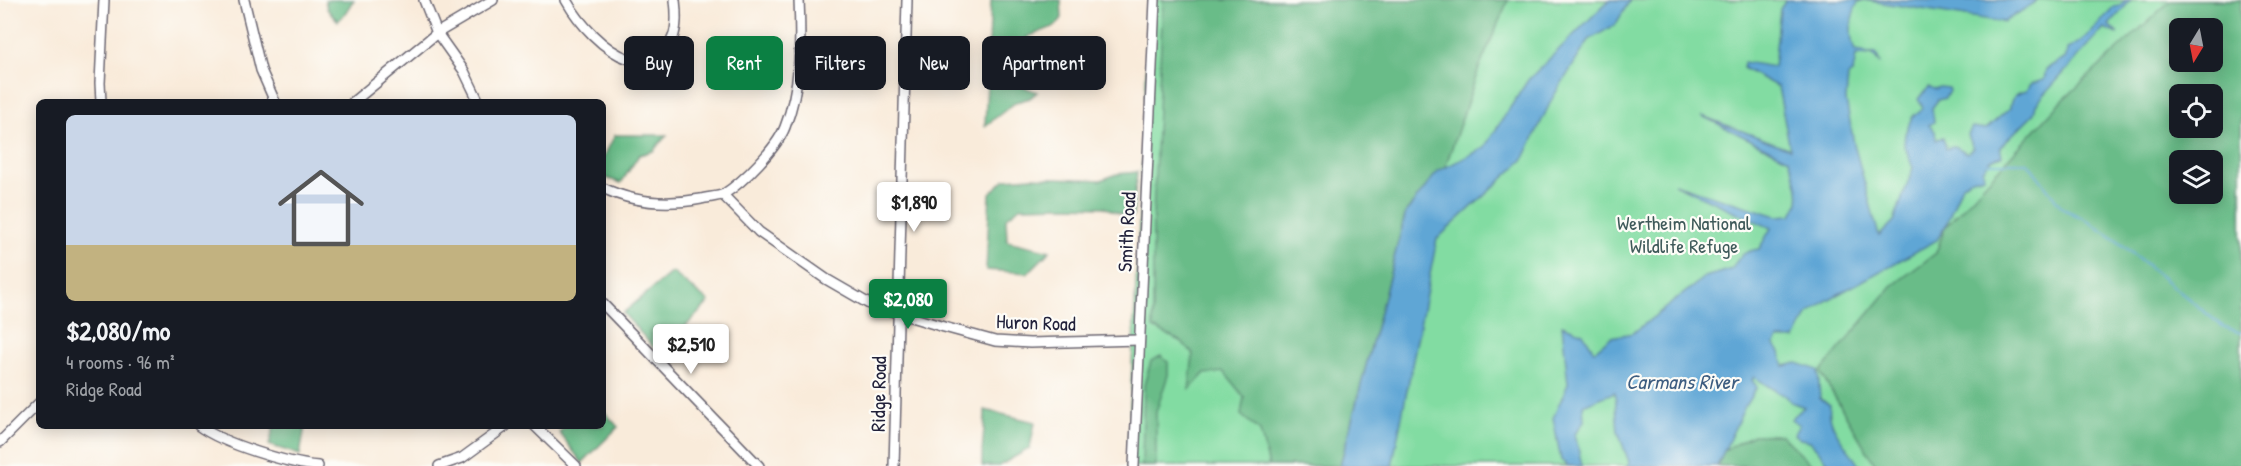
<!DOCTYPE html>
<html lang="en">
<head>
<meta charset="utf-8">
<style>
	:root { --surface:#171b24; --page:#242831; --text:#f1f3f6; --muted:#9ea1a6; --accent:#0b8043 }
	body { margin:0; font-family:"Patrick Hand",sans-serif; background:var(--page); color:var(--text); height:100vh; display:flex; flex-direction:column; font-size:22px; white-space:nowrap }
	* { box-sizing:border-box; margin:0 }
	p { font-size:20px; color:var(--muted) }
	.icon { flex:none; width:33px; height:33px; fill:none; stroke:currentColor; stroke-width:2; stroke-linecap:round; stroke-linejoin:round }
	.map { position:relative; flex:1; overflow:hidden }
	.panel { position:absolute; left:36px; top:99px; width:570px; height:330px; display:flex; flex-direction:column; background:var(--surface); border-radius:9px; box-shadow:0 3px 15px #0003 }
	.panel>* { flex:none }
	.banner { position:absolute; left:624px; top:36px; width:570px; height:54px; display:flex; gap:12px }
	.needle { width:39px; rotate:190deg }
	.controls { position:absolute; left:2169px; top:18px; display:grid; gap:12px }
	.controls a { display:grid; place-items:center; width:54px; height:54px; border-radius:9px; background:var(--surface); box-shadow:0 3px 15px #0003; font-size:30px }
	.price { position:absolute; translate:-50% -51px; padding:0 14px; border-radius:6px; background:#fff; color:#222; font-size:20px; line-height:39px; filter:drop-shadow(0 2px 3px #0008) }
	.price::after { content:''; position:absolute; left:50%; top:36px; width:18px; height:14px; margin-left:-9px; background:inherit; clip-path:polygon(0 0,100% 0,50% 100%) }
	.price.current { background:var(--accent); color:#fff }
	ul { padding:0; list-style:none }
	li { display:grid; align-content:center; gap:12px; height:318px; padding:0 30px }
	li span { display:grid; place-items:center; height:186px; border-radius:9px; color:#555 }
	li>.icon { margin-inline-start:auto }
	span .icon { width:108px; height:108px; fill:#fffc; stroke-width:1 }
	li b { font-size:26px }
	.pill { padding:0 21px; border-radius:9px; background:var(--surface); box-shadow:0 3px 15px #0003; font-size:21px; line-height:54px }
	.pill.current { background:var(--accent); color:#fff }
	.map>svg:first-child { display:block }
	.green { fill:#82dca2; stroke:#527f6e; stroke-width:1.5; fill-rule:evenodd }
	.forest { fill:#69bc88; stroke:#466f62; stroke-width:1.5; fill-rule:evenodd }
	.water { fill:#5fa6d5; stroke:#406488; stroke-width:1.5 }
	.lines { fill:none; stroke-linecap:round; stroke-linejoin:round }
	.stream { stroke:#5fa6d5; stroke-width:2 }
	.minor-casing { stroke:#6d6873; stroke-width:12 }
	.minor { stroke:#fff; stroke-width:9 }
	.labels { text-anchor:middle; dominant-baseline:central; stroke-width:4.5; stroke-linejoin:round; paint-order:stroke }
	.park-label { font-size:20px; fill:#3f5a5a; stroke:#fdfcf7 }
	.street-label { font-size:20px; fill:#22223b; stroke:#fdfcf7 }
	.water-label { font-size:21px; font-style:italic; fill:#3d5d80; stroke:#fdfcf7 }
</style>
</head>
<body>
<div class="map">
<svg width="2241" height="466" viewBox="0 0 2241 466">
	<rect width="100%" height="100%" fill="#fdfcf7"/>
	<filter id="ink" filterUnits="userSpaceOnUse"><feTurbulence type="fractalNoise" baseFrequency=".0167" numOctaves="2"/><feDisplacementMap in="SourceGraphic" scale="12" xChannelSelector="R" yChannelSelector="G"/><feConvolveMatrix kernelMatrix="1 2 1 2 8 2 1 2 1" color-interpolation-filters="sRGB"/></filter>
	<filter id="wash" filterUnits="userSpaceOnUse"><feTurbulence type="fractalNoise" baseFrequency=".008" numOctaves="4" result="noise"/><feDisplacementMap in="SourceGraphic" scale="24" xChannelSelector="R" yChannelSelector="G"/><feGaussianBlur stdDeviation="1.35" result="paint"/><feColorMatrix in="noise" values="0 0 0 0 0 0 0 0 0 0 0 0 0 0 0 0 0 1.4 0 .05"/><feComposite in="paint" operator="in"/></filter>
	<g filter="url(#wash)">
		<rect width="100%" height="100%" fill="#f9ebda"/>
		<!-- green -->
		<path class="green" d="M1150,0h1091v466h-1114zM2180,28h32v34h-32zM2180,94h32v34h-32zM2180,160h32v34h-32z"/>
		<!-- forest -->
		<g class="forest">
			<path d="M325,0h29c-7,8 -8,15 -16,21l-11,-12z"/>
			<polygon points="991,0 1061,0 1062,18 1056,26 1027,37 1026,58 1012,65 1012,75 1020,79 1021,86 1037,92 1030,98 1016,102 985,126"/>
			<polygon points="1163,0 1508,0 1478,71 1445,168 1438,172 1406,212 1340,466 1269,466 1260,431 1241,415 1244,397 1224,372 1204,374 1189,390 1193,354 1182,342 1153,328 1153,218"/>
			<path d="M2171,0h70v466h-365l-56,-94 72,-86 44,-33 9,-26 114,-123zM2180,28h32v34h-32zM2180,94h32v34h-32zM2180,160h32v34h-32z"/>
			<polygon points="615,135 667,135 653,151 639,155 621,183 603,177 603,158"/>
			<polygon points="1137,172 1133,216 1127,217 1104,207 1065,206 1020,207 1006,218 1007,241 1050,251 1028,273 986,270 990,193 1005,179 1032,177 1101,180 1117,174"/>
			<polygon points="672,272 709,302 685,327 694,348 670,366 623,313"/>
			<polygon points="1161,356 1168,362 1168,375 1156,412 1156,466 1142,466 1144,385 1151,361"/>
			<polygon points="603,410 618,427 582,463 559,432 567,426 603,426"/>
			<path d="M985,410l50,12 -5,26 -31,18h-17c-1,-19 3,-37 3,-56z"/>
			<polygon points="274,426 305,426 300,455 269,445"/>
			<polygon points="1753,435 1781,435 1813,466 1718,466 1724,450"/>
		</g>
		<!-- water -->
		<g class="water">
			<polygon points="1609,0 1630,0 1616,24 1589,40 1553,97 1523,160 1437,239 1392,466 1340,466 1406,212 1438,171 1484,148 1528,80"/>
			<path d="M1786,0h78l-6,2c-8,15 -9,34 -3,49l21,3 4,10 -8,-10 -16,2 -3,16 -5,4 -2,24 8,44 25,92 15,-15 19,-53 -9,-24 1,-10 7,-17 11,-9 -5,-9 11,-12 6,2 5,-2 8,1 1,3 -4,7 -7,2 -6,8 2,14 -5,3 6,6 1,9 7,-3 3,12 9,-3 12,7 6,-5 -5,-13 4,-8 14,2 24,-21c0,-10 6,-15 16,-17l4,-7 14,-4 2,-11 20,-12 1,-8c15,-5 36,-29 46,-42l7,-1 6,-6h5l-22,25 9,9 -14,-6 -68,76 -2,9 -34,34 2,9 -12,4 -7,10 1,7 -13,2 -9,6 -17,42 -8,13 -111,61 -19,14 -12,24h-17l-4,6 6,7 4,14 13,-3 21,7 2,29 10,6c-4,23 19,42 29,61h-28l-21,-25 -10,-2 -6,-5 5,-9 -8,-6 13,-12 -13,-5 -6,-7 -6,-2 -25,-16 -2,3 5,7 -12,19 -28,60h-89l1,-4 -11,-30 -3,-40 -32,13 1,16 -9,13 7,32h-14l-7,-6 -8,-42 15,-34 -6,-59 21,8 11,18 17,-14 22,-4 72,-56 27,-8c7,-13 12,-18 27,-20l12,-21 -97,-44 103,32 14,-1c15,-16 4,-37 -2,-56l-87,-43 88,33 -12,-62 -35,-19 1,-6 30,5 6,-58z"/>
			<polygon points="1864,0 2039,0 2004,22"/>
		</g>
		<g class="lines">
			<!-- stream -->
			<polyline class="stream" points="1986,163 2028,163 2063,209 2083,218 2116,240 2222,326 2241,333"/>
		</g>
	</g>
	<g filter="url(#ink)">
		<g class="lines">
			<defs>
				<g id="minor">
					<polyline points="244,0 261,70 275,102"/>
					<polyline points="424,0 437,33 464,71 479,102"/>
					<path d="M566,0c13,23 38,51 63,59 7,3 16,2 23,-1 25,-10 26,-34 23,-58"/>
					<polyline points="101,102 100,83 104,0"/>
					<polyline points="353,102 437,33 493,0"/>
					<path d="M603,188c31,15 65,17 98,11 7,-2 17,-2 23,-5 19,-12 53,-46 61,-67 16,-40 16,-85 14,-127"/>
					<polyline points="723,195 759,232 826,279 871,305 944,327 995,341 1030,343 1139,340"/>
					<polyline points="603,304 759,466"/>
					<path d="M199,426c25,18 87,37 119,40"/>
					<polyline points="535,426 576,466"/>
					<polyline points="0,442 39,403"/>
					<polyline points="439,466 462,458 506,426"/>
					<polyline points="894,466 907,0"/>
					<polyline points="1134,466 1155,0"/>
				</g>
			</defs>
			<!-- minor casing -->
			<use href="#minor" class="minor-casing"/>
			<!-- minor -->
			<use href="#minor" class="minor"/>
		</g>
	</g>
	<g class="labels">
		<!-- park labels -->
		<g class="park-label">
			<text x="1684" y="222">Wertheim National<tspan x="1684" dy="23">Wildlife Refuge</tspan></text>
		</g>
		<!-- street labels -->
		<g class="street-label">
			<text transform="translate(1126 232) rotate(-87)">Smith Road</text>
			<text transform="translate(1036 322) rotate(2)">Huron Road</text>
			<text transform="translate(878 394) rotate(-89)">Ridge Road</text>
		</g>
		<!-- water labels -->
		<g class="water-label">
			<text x="1682" y="381">Carmans River</text>
		</g>
	</g>
</svg>
<div class="controls">
<a><svg class="needle" viewBox="-14 -14 28 28"><path d="M0-13l5 13h-10z" fill="#e53935"/><path d="M0 13l5-13h-10z" fill="#9ea1a6"/></svg></a>
<a><svg class="icon" aria-label="locate" viewBox="0 0 24 24"><circle cx="12" cy="12" r="6"/><path d="M12 2v4M12 18v4M2 12h4M18 12h4"/></svg></a>
<a><svg class="icon" aria-label="layers" viewBox="0 0 24 24"><path d="M12 4l9 5-9 5-9-5zM3 14l9 5 9-5"/></svg></a>
</div>
<b class="price" style="left:914px;top:233px">$1,890</b>
<b class="price current" style="left:908px;top:330px">$2,080</b>
<b class="price" style="left:691px;top:375px">$2,510</b>
<div class="banner">
<a class="pill">Buy</a>
<a class="pill current">Rent</a>
<a class="pill">Filters</a>
<a class="pill">New</a>
<a class="pill">Apartment</a>
</div>
<section class="panel">
<ul>
<li><span style="background:linear-gradient(#c9d6e8 70%,#c2b280 0)"><svg class="icon" aria-label="home" viewBox="0 0 24 24"><path d="M3 11l9-7 9 7M6 9v11h12V9"/></svg></span><div><b>$2,080/mo</b><p>4 rooms · 96 m²</p><p>Ridge Road</p></div></li>
</ul>
</section>
</div>
</body>
</html>
